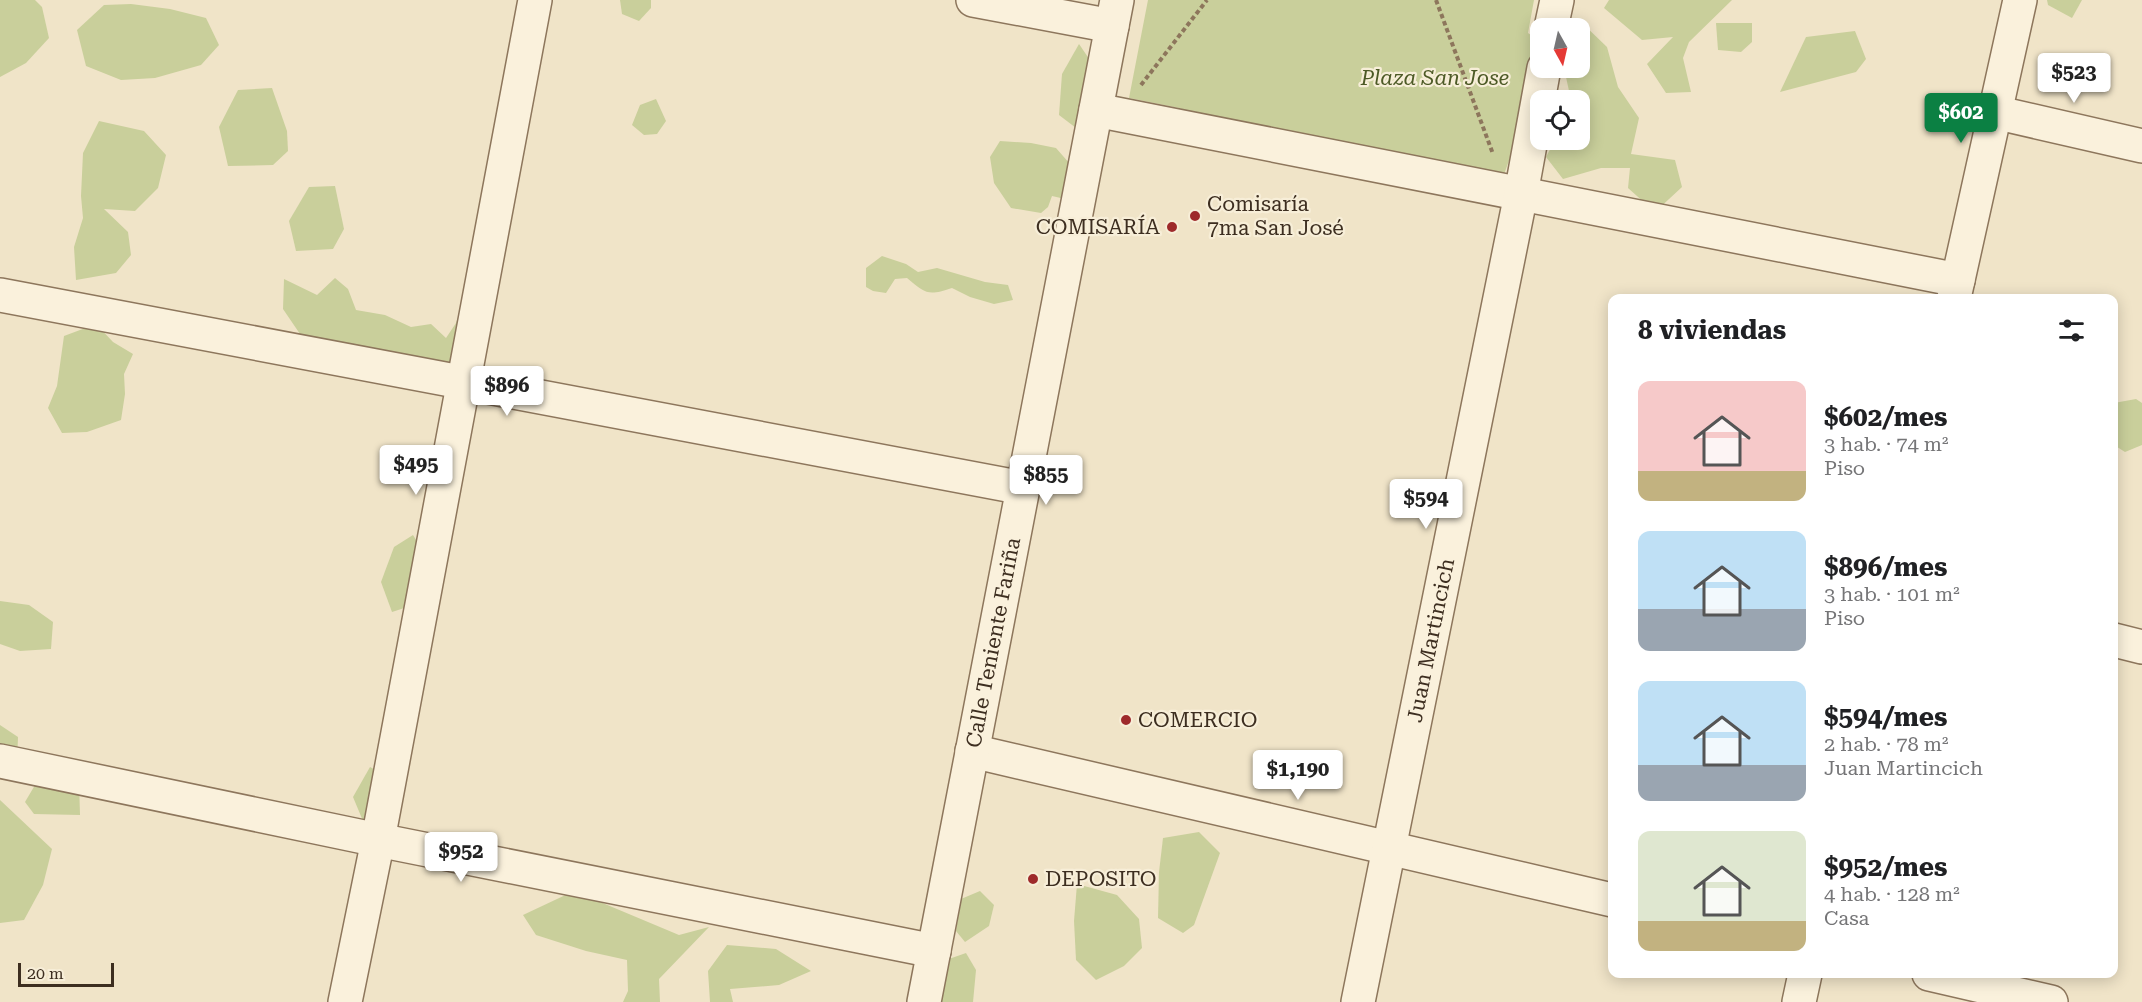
<!DOCTYPE html>
<html lang="es">
<head>
<meta charset="utf-8">
<style>
	:root { --surface:#fff; --page:#f2f2f2; --text:#202124; --muted:#757577; --accent:#0b8043 }
	body { margin:0; font-family:"Roboto Serif",serif; background:var(--page); color:var(--text); height:100vh; display:flex; flex-direction:column; font-size:22px; white-space:nowrap }
	* { box-sizing:border-box; margin:0 }
	p { font-size:20px; color:var(--muted) }
	.icon { flex:none; width:33px; height:33px; fill:none; stroke:currentColor; stroke-width:2; stroke-linecap:round; stroke-linejoin:round }
	.map { position:relative; flex:1; overflow:hidden }
	.sheet { position:absolute; left:1608px; top:294px; width:510px; height:684px; display:flex; flex-direction:column; background:var(--surface); border-radius:12px; box-shadow:0 3px 15px #0003 }
	.sheet>* { flex:none }
	.needle { width:39px; rotate:172deg }
	.controls { position:absolute; left:1530px; top:18px; display:grid; gap:12px }
	.controls a { display:grid; place-items:center; width:60px; height:60px; border-radius:12px; background:var(--surface); box-shadow:0 3px 15px #0003; font-size:30px }
	.scale { position:absolute; left:18px; bottom:15px; width:96px; box-sizing:border-box; padding-left:6px; border:3px solid #3d2e20; border-top:0; font-size:16px; line-height:21px; white-space:nowrap; color:#3d2e20; -webkit-text-stroke:4px #f7eed8; paint-order:stroke }
	.price { position:absolute; translate:-50% -51px; padding:0 14px; border-radius:6px; background:#fff; color:#222; font-size:20px; line-height:39px; filter:drop-shadow(0 2px 3px #0008) }
	.price::after { content:''; position:absolute; left:50%; top:36px; width:18px; height:14px; margin-left:-9px; background:inherit; clip-path:polygon(0 0,100% 0,50% 100%) }
	.price.active { background:var(--accent); color:#fff }
	ul { padding:0; list-style:none }
	li { display:flex; align-items:center; gap:18px; height:150px; padding:0 30px }
	li span { display:grid; place-items:center; flex:none; width:168px; height:120px; border-radius:12px; color:#555 }
	li>.icon { margin-inline-start:auto }
	span .icon { width:72px; height:72px; fill:#fffc; stroke-width:1 }
	li b { font-size:26px }
	h2 { display:flex; justify-content:space-between; align-items:center; height:72px; padding:0 30px; font-size:26px }
	.map>svg:first-child { display:block }
	.green { fill:#c9cf9b }
	.lines { fill:none; stroke-linecap:round; stroke-linejoin:round }
	.minor-casing { stroke:#8d765c; stroke-width:36 }
	.path { stroke:#8d765c; stroke-width:4; stroke-dasharray:4.5 3; stroke-linecap:butt }
	.minor { stroke:#faf1dc; stroke-width:33 }
	.poi-dot { fill:#9e2a2b; stroke:#f7eed8; stroke-width:2 }
	.labels { text-anchor:middle; dominant-baseline:central; stroke-width:4.5; stroke-linejoin:round; paint-order:stroke }
	.park-label { font-size:21px; font-style:italic; fill:#4d5a26; stroke:#f7eed8 }
	.poi-label { font-size:21px; fill:#3d2e20; stroke:#f7eed8; text-anchor:start }
	.street-label { font-size:21px; fill:#3d2e20; stroke:#f7eed8 }
</style>
</head>
<body>
<div class="map">
<svg width="2142" height="1002" viewBox="0 0 2142 1002">
	<rect width="100%" height="100%" fill="#f0e4c8"/>
	<!-- green -->
	<g class="green">
		<polygon points="0,0 35,0 42,7 49,38 26,63 0,77"/>
		<polygon points="620,0 651,0 651,8 639,21 622,14"/>
		<polygon points="1148,0 1534,0 1528,33 1538,40 1520,130 1502,180 1223,125 1179,108 1129,98"/>
		<polygon points="1609,0 1732,0 1689,42 1683,58 1691,92 1666,93 1647,64 1673,37 1642,40 1604,8"/>
		<polygon points="2047,0 2082,0 2072,18 2048,5"/>
		<polygon points="131,4 170,9 206,18 219,45 201,65 155,78 121,80 86,66 77,30 104,5"/>
		<polygon points="1581,22 1607,47 1618,87 1639,118 1631,154 1675,160 1682,187 1655,212 1628,188 1630,168 1601,168 1563,179 1546,157 1555,140 1580,140 1580,100 1571,100 1564,68 1580,68 1580,28 1577,28"/>
		<polygon points="1716,23 1752,23 1752,42 1741,52 1718,50"/>
		<polygon points="1855,31 1866,59 1856,72 1780,92 1806,37"/>
		<polygon points="1079,44 1096,69 1080,131 1059,115 1062,74"/>
		<polygon points="272,88 287,131 288,151 273,165 228,166 219,127 238,90"/>
		<polygon points="656,99 666,121 657,134 644,135 632,125 640,105"/>
		<polygon points="99,121 144,131 166,155 158,188 135,211 104,209 128,232 131,255 116,273 76,280 74,247 83,218 81,196 83,153"/>
		<polygon points="1000,141 1031,143 1056,148 1070,164 1065,199 1052,196 1048,207 1041,213 1011,208 994,183 990,157"/>
		<polygon points="335,186 344,229 333,249 296,251 289,221 309,187"/>
		<path d="M882,256l24,8 12,8 19,-4 48,14 23,3 5,15 -19,4 -24,-7 -18,-9c-24,8 -26,6 -45,-10l-12,1 -9,14 -13,-2 -7,-4v-19z"/>
		<polygon points="335,278 348,289 356,310 385,315 411,327 431,324 446,338 456,323 463,303 471,369 327,361 300,334 283,309 284,279 317,295"/>
		<polygon points="96,324 113,342 133,354 124,374 125,394 121,420 87,432 62,433 48,408 57,386 64,336"/>
		<polygon points="2136,399 2142,403 2142,445 2125,452 2114,445 2114,403"/>
		<polygon points="413,535 434,569 435,598 392,612 381,582 394,547"/>
		<polygon points="0,601 29,605 53,622 51,649 20,651 0,644"/>
		<polygon points="0,725 18,737 17,763 0,764"/>
		<polygon points="370,767 394,780 399,798 363,821 353,797"/>
		<polygon points="41,775 79,782 80,815 34,814 25,802"/>
		<polygon points="0,800 52,849 43,885 24,920 0,923"/>
		<polygon points="1199,832 1220,853 1194,925 1183,933 1158,918 1159,872 1163,838"/>
		<polygon points="1077,884 1117,895 1139,919 1142,948 1124,966 1096,980 1076,960 1074,921"/>
		<polygon points="574,891 679,935 709,927 659,979 660,1002 623,1002 628,991 627,960 586,951 536,935 523,915"/>
		<polygon points="980,891 994,905 989,926 965,942 956,931 961,899"/>
		<polygon points="727,945 776,949 811,971 779,985 730,989 733,1002 710,1002 708,971"/>
		<polygon points="966,953 976,970 973,1002 938,1002 946,960"/>
	</g>
	<g class="lines">
		<defs>
			<g id="minor">
				<polyline points="973,0 1112,26"/>
				<polyline points="1551,28 1557,0"/>
				<polyline points="1096,110 1958,280"/>
				<polyline points="1994,112 2142,146"/>
				<polyline points="0,295 1023,488"/>
				<polyline points="1954,298 2020,0"/>
				<polyline points="2114,640 2142,647"/>
				<polyline points="972,751 1612,900"/>
				<polyline points="0,761 378,840 934,951"/>
				<polyline points="1929,974 2051,1002"/>
				<polyline points="345,1002 378,840 535,0"/>
				<path id="s1" d="M924,1002l193,-1002"/>
				<path id="s2" d="M1358,1002l163,-808 23,-126"/>
				<polyline points="1799,1002 1805,974"/>
			</g>
		</defs>
		<!-- minor casing -->
		<use href="#minor" class="minor-casing"/>
		<!-- path -->
		<g class="path">
			<polyline points="1436,0 1493,154"/>
			<polyline points="1141,85 1207,0"/>
		</g>
		<!-- minor -->
		<use href="#minor" class="minor"/>
	</g>
	<!-- markers -->
	<g class="poi-dot">
		<circle cx="1195" cy="216" r="6"/>
		<circle cx="1172" cy="227" r="6"/>
		<circle cx="1126" cy="720" r="6"/>
		<circle cx="1033" cy="879" r="6"/>
	</g>
	<g class="labels">
		<!-- park labels -->
		<g class="park-label">
			<text x="1435" y="78">Plaza San Jose</text>
		</g>
		<!-- poi labels -->
		<g class="poi-label">
			<text x="1207" y="204">Comisaría<tspan x="1207" dy="24">7ma San José</tspan></text>
			<text x="1160" y="227" text-anchor="end">COMISARÍA</text>
			<text x="1138" y="720">COMERCIO</text>
			<text x="1045" y="879">DEPOSITO</text>
		</g>
		<!-- street labels -->
		<g class="street-label">
			<text stroke="none"><textPath href="#s2" startOffset="369">Juan Martincich</textPath></text>
			<text stroke="none"><textPath href="#s1" startOffset="366">Calle Teniente Fariña</textPath></text>
		</g>
	</g>
</svg>
<div class="controls">
<a><svg class="needle" viewBox="-14 -14 28 28"><path d="M0-13l5 13h-10z" fill="#e53935"/><path d="M0 13l5-13h-10z" fill="#757577"/></svg></a>
<a><svg class="icon" aria-label="locate" viewBox="0 0 24 24"><circle cx="12" cy="12" r="6"/><path d="M12 2v4M12 18v4M2 12h4M18 12h4"/></svg></a>
</div>
<div class="scale">20 m</div>
<b class="price" style="left:2074px;top:104px">$523</b>
<b class="price active" style="left:1961px;top:144px">$602</b>
<b class="price" style="left:507px;top:417px">$896</b>
<b class="price" style="left:416px;top:496px">$495</b>
<b class="price" style="left:1046px;top:506px">$855</b>
<b class="price" style="left:1426px;top:530px">$594</b>
<b class="price" style="left:1298px;top:801px">$1,190</b>
<b class="price" style="left:461px;top:883px">$952</b>
<section class="sheet">
<h2>8 viviendas<svg class="icon" aria-label="filters" viewBox="0 0 24 24"><path d="M4 7h16M4 17h16"/><circle cx="9" cy="7" r="2"/><circle cx="15" cy="17" r="2"/></svg></h2>
<ul>
<li><span style="background:linear-gradient(#f6c9c9 75%,#c2b280 0)"><svg class="icon" aria-label="home" viewBox="0 0 24 24"><path d="M3 11l9-7 9 7M6 9v11h12V9"/></svg></span><div><b>$602/mes</b><p>3 hab. · 74 m²</p><p>Piso</p></div></li>
<li><span style="background:linear-gradient(#bfe0f5 65%,#9aa5b1 0)"><svg class="icon" aria-label="home" viewBox="0 0 24 24"><path d="M3 11l9-7 9 7M6 9v11h12V9"/></svg></span><div><b>$896/mes</b><p>3 hab. · 101 m²</p><p>Piso</p></div></li>
<li><span style="background:linear-gradient(#bfe0f5 70%,#9aa5b1 0)"><svg class="icon" aria-label="home" viewBox="0 0 24 24"><path d="M3 11l9-7 9 7M6 9v11h12V9"/></svg></span><div><b>$594/mes</b><p>2 hab. · 78 m²</p><p>Juan Martincich</p></div></li>
<li><span style="background:linear-gradient(#dfe7d0 75%,#c2b280 0)"><svg class="icon" aria-label="home" viewBox="0 0 24 24"><path d="M3 11l9-7 9 7M6 9v11h12V9"/></svg></span><div><b>$952/mes</b><p>4 hab. · 128 m²</p><p>Casa</p></div></li>
</ul>
</section>
</div>
</body>
</html>
